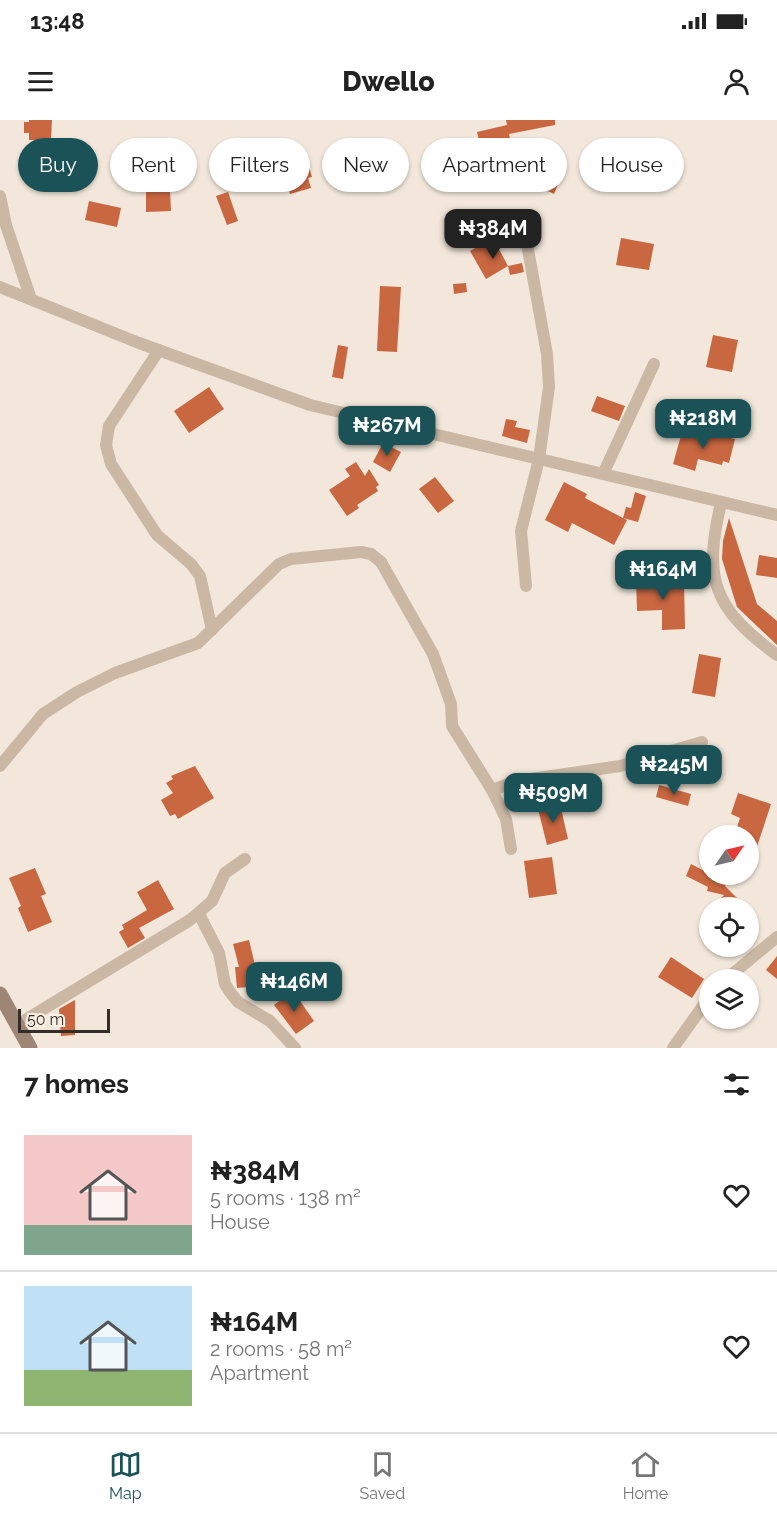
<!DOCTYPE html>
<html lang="en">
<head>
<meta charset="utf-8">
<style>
	:root { --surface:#fff; --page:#f2f2f2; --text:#222; --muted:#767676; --line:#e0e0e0; --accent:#1b5258 }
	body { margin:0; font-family:Raleway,sans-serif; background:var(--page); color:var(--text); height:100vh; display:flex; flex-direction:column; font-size:22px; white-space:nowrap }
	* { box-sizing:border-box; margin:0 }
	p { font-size:20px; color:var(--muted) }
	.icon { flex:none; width:33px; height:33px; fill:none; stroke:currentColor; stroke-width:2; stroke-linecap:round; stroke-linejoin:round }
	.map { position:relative; height:928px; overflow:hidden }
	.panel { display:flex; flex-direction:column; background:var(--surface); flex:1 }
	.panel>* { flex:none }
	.hud { position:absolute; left:18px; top:18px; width:741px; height:54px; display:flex; gap:12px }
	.needle { width:39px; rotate:56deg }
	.fabs { position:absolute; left:699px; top:705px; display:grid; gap:12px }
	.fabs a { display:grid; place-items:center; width:60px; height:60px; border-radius:50%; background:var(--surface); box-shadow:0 2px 4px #0004; font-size:30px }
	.scale { position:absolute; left:18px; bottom:15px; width:92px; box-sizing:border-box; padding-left:6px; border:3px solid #362c27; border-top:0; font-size:16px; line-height:21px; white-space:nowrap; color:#362c27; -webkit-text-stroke:4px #faf1e6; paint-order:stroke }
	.price { position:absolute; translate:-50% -51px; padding:0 14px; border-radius:12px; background:var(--accent); color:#fff; font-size:20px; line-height:39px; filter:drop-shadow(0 2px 3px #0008) }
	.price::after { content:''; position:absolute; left:50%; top:36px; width:18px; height:14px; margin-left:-9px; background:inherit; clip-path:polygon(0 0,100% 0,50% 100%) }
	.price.on { background:#222; color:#fff }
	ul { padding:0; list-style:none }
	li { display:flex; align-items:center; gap:18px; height:150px; padding:0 24px }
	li+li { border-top:2px solid var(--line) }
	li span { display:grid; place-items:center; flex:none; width:168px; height:120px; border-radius:0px; color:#555 }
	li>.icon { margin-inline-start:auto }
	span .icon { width:72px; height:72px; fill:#fffc; stroke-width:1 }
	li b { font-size:26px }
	h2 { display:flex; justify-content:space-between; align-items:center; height:72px; padding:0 24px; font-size:26px }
	.chip { padding:0 21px; border-radius:27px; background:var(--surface); box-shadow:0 2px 4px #0004; font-size:21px; line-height:54px }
	.chip.on { background:var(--accent); color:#fff }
	.status { display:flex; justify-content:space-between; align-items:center; height:42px; padding:0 30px; background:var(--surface); direction:ltr }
	.status svg { height:16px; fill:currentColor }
	header { display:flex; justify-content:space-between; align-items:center; height:78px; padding:0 24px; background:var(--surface); font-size:27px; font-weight:800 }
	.tabs { display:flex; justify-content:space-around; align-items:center; height:84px; border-top:2px solid var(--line); background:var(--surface); font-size:16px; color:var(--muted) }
	.tabs a { display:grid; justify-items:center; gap:3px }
	.tabs .on { color:var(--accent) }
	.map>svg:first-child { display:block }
	.building { fill:#c96741 }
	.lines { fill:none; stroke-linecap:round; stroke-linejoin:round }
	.street { stroke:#cab8a5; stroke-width:12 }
	.secondary { stroke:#9e8677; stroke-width:15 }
</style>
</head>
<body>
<div class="status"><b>13:48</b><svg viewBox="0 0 49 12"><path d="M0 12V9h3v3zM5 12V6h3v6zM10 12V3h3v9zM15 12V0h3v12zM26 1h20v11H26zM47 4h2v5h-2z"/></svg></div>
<header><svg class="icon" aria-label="menu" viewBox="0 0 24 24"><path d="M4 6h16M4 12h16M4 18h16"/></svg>Dwello<svg class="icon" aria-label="person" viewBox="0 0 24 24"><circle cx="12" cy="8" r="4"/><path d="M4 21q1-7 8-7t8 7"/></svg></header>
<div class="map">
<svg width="777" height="928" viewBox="0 0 777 928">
	<rect width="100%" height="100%" fill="#f2e7da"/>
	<!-- building -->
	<g class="building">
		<polygon points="29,0 52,0 51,20 29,20 29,13 24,13 24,2 29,2"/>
		<polygon points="506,0 555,0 555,5 509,14 518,53 489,59 477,12 507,5"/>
		<polygon points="303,42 305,48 309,47 312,57 308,58 311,68 290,74 282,48"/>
		<polygon points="556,43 565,47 554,74 544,69"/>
		<polygon points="146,70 170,70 171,91 146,92"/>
		<polygon points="228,72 238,101 227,105 216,76"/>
		<polygon points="89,81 121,88 117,107 85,100"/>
		<polygon points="493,118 508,146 522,143 524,152 510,155 508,146 486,159 470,131"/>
		<polygon points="621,118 654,124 649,150 616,145"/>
		<polygon points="466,163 467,172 454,174 453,164"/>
		<polygon points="380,166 401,167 397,232 377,231"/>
		<polygon points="713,215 738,220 732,252 706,247"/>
		<polygon points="338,225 348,227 343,259 332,257"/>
		<polygon points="209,267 224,289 189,313 174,291"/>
		<polygon points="597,276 625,286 619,301 591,291"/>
		<polygon points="506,299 517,301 515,307 530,310 527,323 502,316"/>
		<polygon points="682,312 708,319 709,313 735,319 729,343 723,341 722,345 698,339 695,351 673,344"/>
		<polygon points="383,323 401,332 390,352 373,342"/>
		<polygon points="356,342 365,356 369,349 379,365 376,367 378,371 357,385 359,388 347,396 329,370 350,356 345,349"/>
		<polygon points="435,357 454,381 438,393 419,369"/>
		<polygon points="564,362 587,374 585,378 623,398 626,387 631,388 635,372 646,376 638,402 623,398 627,400 614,425 572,403 568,412 545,400"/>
		<polygon points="729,398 757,484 777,501 777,525 737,487 722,439 723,421"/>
		<polygon points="759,435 777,438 777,458 756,455"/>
		<polygon points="658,458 658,463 684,462 685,509 662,510 662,490 637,491 636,459"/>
		<polygon points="699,534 721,538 715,577 692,573"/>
		<polygon points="195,646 214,678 178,699 175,694 170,696 161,680 173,673 166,663 173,659 171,656"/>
		<polygon points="659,665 691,674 688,686 656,677"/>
		<polygon points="738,673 771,684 751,745 748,745 748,716 734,716 740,698 731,694"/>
		<polygon points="560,684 568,719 547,725 538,689"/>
		<polygon points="552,737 557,774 529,778 524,741"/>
		<polygon points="691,744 710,754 728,754 725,766 747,788 712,788 724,775 707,771 708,767 686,756"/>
		<polygon points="35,748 46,774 41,776 52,802 28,812 18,788 21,786 9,758"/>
		<polygon points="158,760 174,789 139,808 145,818 128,828 119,812 124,809 122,805 147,790 137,772"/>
		<polygon points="249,820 255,845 272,842 273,851 279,850 281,864 237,868 235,847 239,847 233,824"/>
		<polygon points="777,836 777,859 766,850"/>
		<polygon points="671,837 704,859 692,878 658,857"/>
		<polygon points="293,871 314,901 296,914 274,885"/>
		<polygon points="75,880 75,915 61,916 59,889"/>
	</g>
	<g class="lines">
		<!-- street -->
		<g class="street">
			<polyline points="0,76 6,105 31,179"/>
			<polyline points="525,113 547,234 549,267 539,339 521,411 526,466"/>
			<polyline points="0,167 139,223 310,285 777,395"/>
			<polyline points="159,230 109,306 106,325 111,344 157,415 191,444 200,456 212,510"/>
			<polyline points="603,354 654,244"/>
			<path d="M721,383c-18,76 -8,105 56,152"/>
			<polyline points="0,646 43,594 77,572 115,553 198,523 279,444 291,439 361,432 371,434 381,442 433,534 451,584 452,606 492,670 506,699 511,729"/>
			<polyline points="492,670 517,661 620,646 702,622"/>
			<polyline points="199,794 219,833 225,864 230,872 238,882 270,901 295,928"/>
			<polyline points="725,860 777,817"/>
			<polyline points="17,905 190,800 212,781 225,753 245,739"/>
			<polyline points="673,928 710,876"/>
		</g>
		<!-- secondary -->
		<polyline class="secondary" points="0,874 30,928"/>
	</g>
</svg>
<div class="fabs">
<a><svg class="needle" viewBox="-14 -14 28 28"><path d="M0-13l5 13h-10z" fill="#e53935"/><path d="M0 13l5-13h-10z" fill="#767676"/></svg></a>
<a><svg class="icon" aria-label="locate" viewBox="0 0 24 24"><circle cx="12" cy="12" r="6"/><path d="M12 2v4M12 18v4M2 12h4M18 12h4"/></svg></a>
<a><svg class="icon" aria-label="layers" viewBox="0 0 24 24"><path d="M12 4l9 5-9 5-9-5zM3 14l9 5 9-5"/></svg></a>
</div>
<div class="scale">50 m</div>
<b class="price on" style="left:493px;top:140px">₦384M</b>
<b class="price" style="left:703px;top:330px">₦218M</b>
<b class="price" style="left:387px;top:337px">₦267M</b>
<b class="price" style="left:663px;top:481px">₦164M</b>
<b class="price" style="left:674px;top:676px">₦245M</b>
<b class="price" style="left:553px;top:704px">₦509M</b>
<b class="price" style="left:294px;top:893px">₦146M</b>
<div class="hud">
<a class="chip on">Buy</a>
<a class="chip">Rent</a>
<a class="chip">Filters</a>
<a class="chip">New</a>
<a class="chip">Apartment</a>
<a class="chip">House</a>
</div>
</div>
<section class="panel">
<h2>7 homes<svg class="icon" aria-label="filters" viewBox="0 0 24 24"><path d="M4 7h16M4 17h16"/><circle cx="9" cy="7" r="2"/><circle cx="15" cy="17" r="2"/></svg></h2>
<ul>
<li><span style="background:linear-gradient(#f6c9c9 75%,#7fa58c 0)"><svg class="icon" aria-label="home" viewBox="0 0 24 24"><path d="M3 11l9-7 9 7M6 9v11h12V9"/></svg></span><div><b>₦384M</b><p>5 rooms · 138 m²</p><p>House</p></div><svg class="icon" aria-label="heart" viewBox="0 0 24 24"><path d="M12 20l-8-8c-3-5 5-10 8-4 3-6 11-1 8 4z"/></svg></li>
<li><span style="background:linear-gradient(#bfe0f5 70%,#8fb573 0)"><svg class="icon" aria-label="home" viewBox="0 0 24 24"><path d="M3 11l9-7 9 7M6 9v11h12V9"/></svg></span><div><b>₦164M</b><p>2 rooms · 58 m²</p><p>Apartment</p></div><svg class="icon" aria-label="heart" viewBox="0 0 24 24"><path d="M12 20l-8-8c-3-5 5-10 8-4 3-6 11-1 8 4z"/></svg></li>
</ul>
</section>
<nav class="tabs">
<a class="on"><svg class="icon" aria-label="map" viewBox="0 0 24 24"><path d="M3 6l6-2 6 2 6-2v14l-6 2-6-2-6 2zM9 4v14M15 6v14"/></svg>Map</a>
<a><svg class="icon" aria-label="saved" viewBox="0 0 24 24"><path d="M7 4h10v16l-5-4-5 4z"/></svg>Saved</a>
<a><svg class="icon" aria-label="home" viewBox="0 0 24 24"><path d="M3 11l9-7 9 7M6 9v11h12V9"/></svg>Home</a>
</nav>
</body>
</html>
